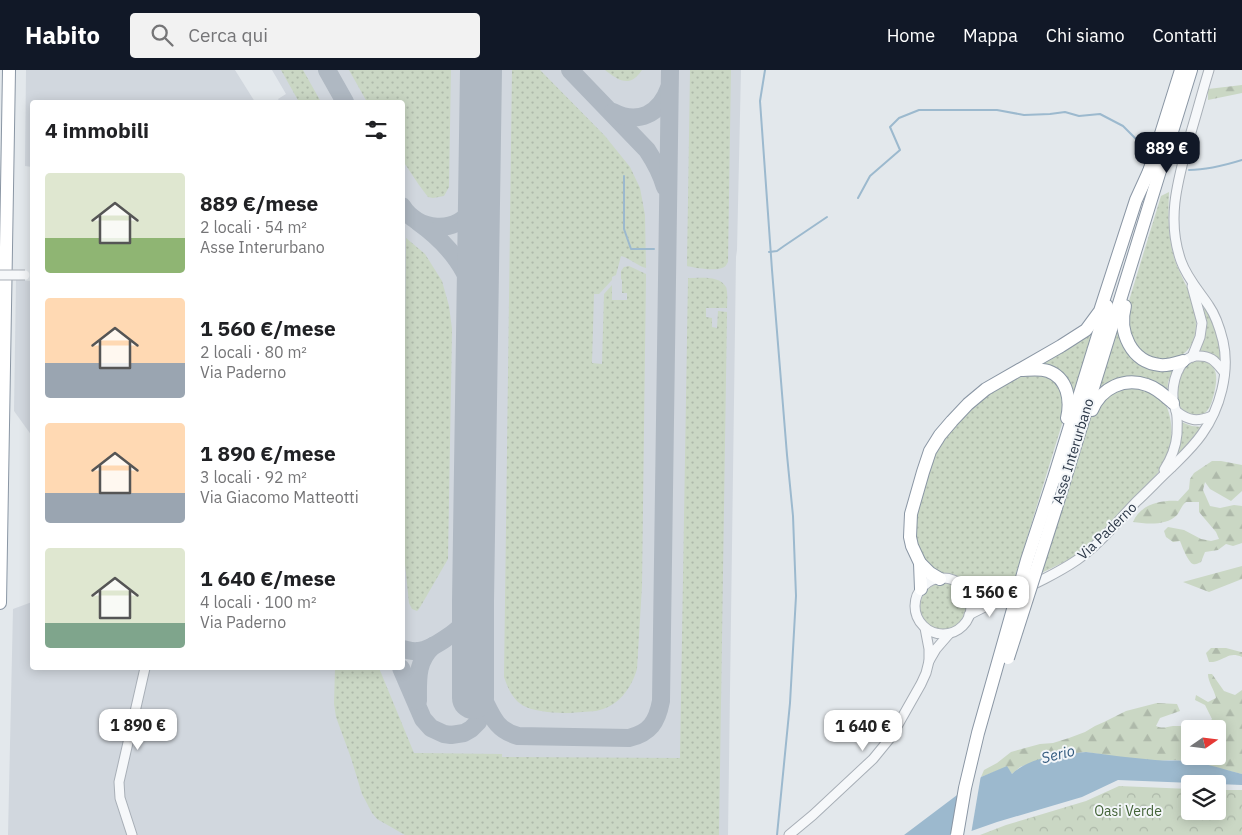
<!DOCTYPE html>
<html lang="it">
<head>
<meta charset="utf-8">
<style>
	:root { --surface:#fff; --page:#f2f2f2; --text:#202124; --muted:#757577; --accent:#111827 }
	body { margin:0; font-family:"IBM Plex Sans",sans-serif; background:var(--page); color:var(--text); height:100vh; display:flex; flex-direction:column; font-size:19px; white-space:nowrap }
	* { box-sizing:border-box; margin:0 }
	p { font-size:16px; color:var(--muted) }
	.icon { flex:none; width:28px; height:28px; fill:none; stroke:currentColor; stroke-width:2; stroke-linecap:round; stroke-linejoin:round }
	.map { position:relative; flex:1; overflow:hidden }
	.sheet { position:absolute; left:30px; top:30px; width:375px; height:570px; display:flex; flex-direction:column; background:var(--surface); border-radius:5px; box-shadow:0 2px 12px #0003 }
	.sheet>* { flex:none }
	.needle { width:32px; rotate:76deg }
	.controls { position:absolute; left:1181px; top:650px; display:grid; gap:10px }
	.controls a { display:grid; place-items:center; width:45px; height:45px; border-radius:5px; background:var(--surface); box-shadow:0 2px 12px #0003; font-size:25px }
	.price { position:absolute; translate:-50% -42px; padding:0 11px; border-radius:10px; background:#fff; color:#222; font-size:16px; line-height:32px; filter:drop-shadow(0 1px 2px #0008) }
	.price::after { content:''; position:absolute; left:50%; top:30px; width:15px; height:11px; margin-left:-8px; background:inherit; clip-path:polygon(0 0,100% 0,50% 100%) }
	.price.on { background:var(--accent); color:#fff }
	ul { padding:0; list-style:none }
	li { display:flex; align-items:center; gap:15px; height:125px; padding:0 15px }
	li span { display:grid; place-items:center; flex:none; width:140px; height:100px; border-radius:5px; color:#555 }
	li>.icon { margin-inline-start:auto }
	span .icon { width:60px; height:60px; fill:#fffc; stroke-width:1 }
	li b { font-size:21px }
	h2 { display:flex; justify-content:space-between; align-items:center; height:60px; padding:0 15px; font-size:21px }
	header { display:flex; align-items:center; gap:30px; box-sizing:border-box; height:70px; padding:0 25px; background:var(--accent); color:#fff }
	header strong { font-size:24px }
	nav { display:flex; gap:28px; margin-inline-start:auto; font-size:18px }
	.search { width:350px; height:45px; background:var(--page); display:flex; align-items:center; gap:12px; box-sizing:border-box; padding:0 18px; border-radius:5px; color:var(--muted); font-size:19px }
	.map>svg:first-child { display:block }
	.built { fill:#d1d7de }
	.grass { fill:url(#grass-dots) }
	.forest { fill:url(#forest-firs) }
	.park { fill:url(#park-crowns) }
	.water { fill:#9cb9ce }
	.pier { fill:#e3e8ec }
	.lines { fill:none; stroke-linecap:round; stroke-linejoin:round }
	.stream { stroke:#9cb9ce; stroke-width:2 }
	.taxiway { stroke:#afb8c2; stroke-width:18 }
	.runway { stroke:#afb8c2; stroke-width:42 }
	.minor-casing { stroke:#a8afb7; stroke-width:11 }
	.highway-casing { stroke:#8a96a4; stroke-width:14 }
	.minor { stroke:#f6f8fa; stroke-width:9 }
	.highway { stroke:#fff; stroke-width:12 }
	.minor-bridge-casing { stroke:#a8afb7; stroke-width:11; stroke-linecap:butt }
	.highway-bridge-casing { stroke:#8a96a4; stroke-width:14; stroke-linecap:butt }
	.minor-bridge { stroke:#f6f8fa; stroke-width:9 }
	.highway-bridge { stroke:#fff; stroke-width:12 }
	.labels { text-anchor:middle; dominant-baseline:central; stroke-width:4; stroke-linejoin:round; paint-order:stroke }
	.street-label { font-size:14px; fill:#2a3646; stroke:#f3f6f9 }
	.park-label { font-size:14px; fill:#426236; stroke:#f3f6f9 }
	.water-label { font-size:15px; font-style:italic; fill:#31597d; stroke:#f3f6f9 }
</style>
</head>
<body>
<header>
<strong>Habito</strong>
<div class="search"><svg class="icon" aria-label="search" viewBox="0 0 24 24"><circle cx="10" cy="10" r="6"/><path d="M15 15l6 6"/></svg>Cerca qui</div>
<nav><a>Home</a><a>Mappa</a><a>Chi siamo</a><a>Contatti</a></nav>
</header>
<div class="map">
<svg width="1242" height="765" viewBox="0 0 1242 765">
	<defs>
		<pattern id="grass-dots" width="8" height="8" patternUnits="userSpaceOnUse" patternTransform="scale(1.25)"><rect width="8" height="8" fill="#cad7c4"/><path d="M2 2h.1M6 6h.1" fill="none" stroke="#aeb9aa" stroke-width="1.8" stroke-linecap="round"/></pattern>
		<pattern id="forest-firs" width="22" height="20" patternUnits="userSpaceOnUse" patternTransform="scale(1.25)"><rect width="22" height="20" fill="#cad7c4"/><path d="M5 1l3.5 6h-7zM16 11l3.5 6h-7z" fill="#aeb9aa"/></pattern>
		<pattern id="park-crowns" width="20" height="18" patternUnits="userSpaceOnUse" patternTransform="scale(1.25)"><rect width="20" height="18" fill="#cad7c4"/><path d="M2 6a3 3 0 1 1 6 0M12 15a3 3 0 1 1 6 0" fill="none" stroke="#aeb9aa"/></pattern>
	</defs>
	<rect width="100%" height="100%" fill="#e3e8ec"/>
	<!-- built -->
	<g class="built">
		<polygon points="26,0 235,0 255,32 32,32 32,97 25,96"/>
		<polygon points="272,0 741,0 737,180 736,187 728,765 8,765 13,539 32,532 32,598 402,598 402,32 280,32 278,29 286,24"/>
		<polygon points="16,210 32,211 32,366 14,341"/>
	</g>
	<!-- grass -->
	<g class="grass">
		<polygon points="281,0 303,0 321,32 299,32"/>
		<polygon points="349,0 451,0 449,117 444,126 433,128 428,127 419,115 403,91 402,32 367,32"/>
		<path d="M512,0h28l65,66 25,31 10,21 5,27 1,53c-9,-2 -16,-10 -25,-12l-5,19 -4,2v3l-13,14h-5l-2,69 10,1 2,-70 8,-9v15h15v-7h-5v-13l-1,-1v-8l3,-4 5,-1 17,8 -4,312 -5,83c-6,20 -19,38 -41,42 -9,1 -18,1 -27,2 -12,0 -32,-1 -43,-6 -12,-5 -18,-18 -22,-30z"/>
		<path d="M605,0h37c-12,18 -23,11 -37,0z"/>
		<path d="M690,0h41l-3,192c-2,3 -2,5 -6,6 -7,3 -27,0 -35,-2z"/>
		<path d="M1169,122c-1,22 -1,44 5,65 4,14 12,26 17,40 7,21 10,49 -14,61 -3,1 -7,4 -10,4 -6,0 -21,-5 -27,-6l-16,-39 37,-121z"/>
		<polygon points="406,168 425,184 442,211 449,236 452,259 448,489 419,539 417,541 412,539 409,533 403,474"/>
		<path d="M688,208c11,0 32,-3 38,9 2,6 1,14 1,21h-21v9l6,1v9l5,1 1,-17 9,1 -8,523h-314l-28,-16 -5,-6 -10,-19 -11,-36 -15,-41 -2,-13 1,-36h44l35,85 88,1v3l178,1z"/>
		<path d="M1206,238c9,16 15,33 14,52l-7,-6 -15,-4 4,-40z"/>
		<path d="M1118,255c3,11 4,25 14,33 5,4 33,8 42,10l-6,14 -1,13 -20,-13 -50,12z"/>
		<polygon points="1094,257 1073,329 1038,296"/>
		<path d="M1197,290c22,2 21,17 17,34 -2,6 -3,13 -8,18 -5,6 -15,5 -22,2 -15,-7 -6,-43 6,-51 2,-2 5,-2 7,-3z"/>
		<polygon points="1042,303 1059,313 1065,344 1012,517 992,525 985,526 972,519 959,508 937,504 920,488 913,454 931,392 944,371 960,350 975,334 1015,307"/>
		<path d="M1137,316c7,3 18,7 24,12 13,14 13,45 5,62 -7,15 -26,32 -37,44 -14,15 -27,31 -43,44 -15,11 -31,19 -47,26l51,-155 7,-15 8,-9z"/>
		<polygon points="1181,352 1192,356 1202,357 1197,365 1177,387 1175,385"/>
		<circle cx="944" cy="537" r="24"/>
	</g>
	<!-- forest -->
	<g class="forest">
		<polygon points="1242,15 1242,23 1208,30 1208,19"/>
		<path d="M1212,391h9l21,4v26l-11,10 -21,-12 -5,-7 -2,8 7,16 10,2 14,-3 8,1v37l-9,3 -7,-2 -8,6 -13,2 -4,10c-3,1 -5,3 -8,2 -5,-2 -11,-18 -13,-23l-7,1 -7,-5 -2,-6 4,-4 16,3 17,9 10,2 8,-2 -3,-7 -17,-20v-10h-13c-4,3 -6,9 -9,13 -11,11 -30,9 -44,7 7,-18 29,-22 45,-21l11,-12 1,-10 4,-6z"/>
		<polygon points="1242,496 1242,509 1209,522 1183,512"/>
		<path d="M1211,578h15l15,4h1v5c-12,-5 -15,1 -25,4 -2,1 -6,1 -8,1l-3,-9z"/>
		<path d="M1208,604h4l12,17 11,4 7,-5v84l-55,-13 -17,-1 -12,1 -40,-4 -32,-5 -36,4 -30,11 -8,7 -5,-7 -26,10 3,-7 13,-7 14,-11 29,-8 13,-1 16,-5 16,-6 10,-6 9,-4 22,-11 31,-8 20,1 3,7 -20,7 -4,8c7,3 10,1 17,0 9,0 19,0 27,3h-10v27h28v-27h-16l4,-2 6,-8 -7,-14 -10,-5 1,-5 12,7 8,-4c-2,-9 -8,-16 -8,-24z"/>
	</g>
	<!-- park -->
	<polygon class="park" points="1119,716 1190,719 1190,741 1218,741 1218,720 1242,720 1242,765 980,765 1006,755 1086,731"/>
	<!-- water -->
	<path class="water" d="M1086,682c23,3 46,6 69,8 10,1 20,0 31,1 18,2 37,8 56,13v11l-124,-5 -36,17 -85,25 -37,13h-56l77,-58 26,-11 5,8c19,-18 49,-19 74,-22z"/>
	<!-- pier -->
	<polygon class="pier" points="981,705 971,764 967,765 953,765 960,720"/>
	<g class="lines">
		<!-- stream -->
		<g class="stream">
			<polyline points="765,0 760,31 772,200 787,385 793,446 796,526 790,633 777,765"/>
			<path d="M1189,100c17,0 37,-5 53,-10"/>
			<polyline points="624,106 624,159 631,179 654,179"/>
			<polyline points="858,128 870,106 900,80 890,57 899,48 919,40 997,40 1024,45 1050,44 1065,42 1079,46 1100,44 1123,56 1142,75"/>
			<polyline points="769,182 777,181 784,176 827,147"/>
		</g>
		<!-- taxiway -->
		<g class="taxiway">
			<polyline points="327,0 345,32"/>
			<path d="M570,0l77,80c8,12 14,23 18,37"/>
			<path d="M613,42c25,13 47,2 56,-24"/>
			<path d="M402,136c15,25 54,29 70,3 4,-6 5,-12 7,-19"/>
			<path d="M418,152c28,20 50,45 57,79 1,6 1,13 2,20"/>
			<path d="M402,579c6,1 10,3 16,2 12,0 41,-20 48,-31 4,-5 5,-12 7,-18"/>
			<polyline points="401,598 423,649 431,658 444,664 451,665 464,663 471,659 478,652 481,645 483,636 483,628 476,610 477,550"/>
			<path d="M483,628c9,18 13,32 35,38l111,2c21,-5 28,-16 32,-37l9,-631"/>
			<path d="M418,631c0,-22 -2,-39 15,-55"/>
		</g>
		<!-- runway -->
		<polyline class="runway" points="473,628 473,532 481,0"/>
		<defs>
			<g id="minor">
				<polyline points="1192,216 1202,253 1200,267 1192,287"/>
				<path d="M1176,341c13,10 21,11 36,5"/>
				<path d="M1164,400c7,-11 12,-23 13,-36 0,-7 1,-17 -1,-23 -1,-4 -3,-7 -3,-11 -1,-16 4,-42 23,-44 15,-1 19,5 28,16"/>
				<circle cx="943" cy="536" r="28"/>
				<polyline points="966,521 983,528 998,530"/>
				<path d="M969,545c35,-19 74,-32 108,-55 23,-16 40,-38 59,-58 12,-11 23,-23 35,-34 11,-11 22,-21 31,-34 18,-25 28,-62 21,-93 -3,-12 -7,-25 -14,-35 -10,-15 -22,-28 -28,-45 -15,-42 -3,-81 8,-122 7,-23 13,-46 20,-69"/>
				<polyline points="929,591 936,579 949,564"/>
				<polyline points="132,765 120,728 119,712 145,598"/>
				<polyline points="789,765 813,745 873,689 891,667 921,614 926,603 929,591 929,579 925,558"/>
			</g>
			<g id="highway">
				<polyline points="1148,105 1181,0"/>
				<path d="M1125,236c-7,26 6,56 35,59 8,1 16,-2 23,-4"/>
				<path d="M1020,300c8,0 19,-2 28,1 20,7 23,30 19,47"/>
				<path d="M1092,340c9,-22 32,-33 55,-25 10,3 18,11 26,18"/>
				<polyline points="1053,411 1107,236"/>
				<polyline points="1056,438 1191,0"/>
				<polyline points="920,493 921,519"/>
				<polyline points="940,509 930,503 920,493 912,476 910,467 911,444 923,402 930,381 940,365 952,351 968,334 986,319 1061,276 1086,260 1100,241 1136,130 1151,97"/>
				<polyline points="0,533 9,0"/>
			</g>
		</defs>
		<!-- minor casing -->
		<use href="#minor" class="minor-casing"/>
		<!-- highway casing -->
		<use href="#highway" class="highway-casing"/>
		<!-- minor -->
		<use href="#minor" class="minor"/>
		<!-- highway -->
		<use href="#highway" class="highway"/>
		<defs>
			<polyline id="minor-bridge" points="0,205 25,205"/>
			<g id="highway-bridge">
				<polyline points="1008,588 1056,438"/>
				<polyline points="957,765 965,718 978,663 1027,490 1053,411"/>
			</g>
		</defs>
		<!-- minor-bridge casing -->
		<use href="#minor-bridge" class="minor-bridge-casing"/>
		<!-- highway-bridge casing -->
		<use href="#highway-bridge" class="highway-bridge-casing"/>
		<!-- minor-bridge -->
		<use href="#minor-bridge" class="minor-bridge"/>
		<!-- highway-bridge -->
		<use href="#highway-bridge" class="highway-bridge"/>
	</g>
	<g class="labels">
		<!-- street labels -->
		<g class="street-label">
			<text transform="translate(1073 381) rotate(-73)">Asse Interurbano</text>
			<text transform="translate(1107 461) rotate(-44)">Via Paderno</text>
		</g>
		<!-- park labels -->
		<g class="park-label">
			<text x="1128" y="741">Oasi Verde</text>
		</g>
		<!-- water labels -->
		<g class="water-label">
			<text transform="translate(1058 684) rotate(-14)">Serio</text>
		</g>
	</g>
</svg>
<div class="controls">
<a><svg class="needle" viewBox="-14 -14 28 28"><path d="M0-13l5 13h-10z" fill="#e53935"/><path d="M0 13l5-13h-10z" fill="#757577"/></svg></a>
<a><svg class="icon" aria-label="layers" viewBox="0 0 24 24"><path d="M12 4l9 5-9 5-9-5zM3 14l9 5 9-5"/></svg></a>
</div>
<b class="price on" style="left:1167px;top:104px">889 €</b>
<b class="price" style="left:990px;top:548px">1 560 €</b>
<b class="price" style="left:138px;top:681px">1 890 €</b>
<b class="price" style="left:863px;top:682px">1 640 €</b>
<section class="sheet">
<h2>4 immobili<svg class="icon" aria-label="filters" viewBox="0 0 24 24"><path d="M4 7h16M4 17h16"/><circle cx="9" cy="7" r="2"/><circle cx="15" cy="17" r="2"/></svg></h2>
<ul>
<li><span style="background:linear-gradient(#dfe7d0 65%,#8fb573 0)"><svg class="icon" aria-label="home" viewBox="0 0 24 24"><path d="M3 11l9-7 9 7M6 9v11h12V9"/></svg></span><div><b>889 €/mese</b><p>2 locali · 54 m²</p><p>Asse Interurbano</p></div></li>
<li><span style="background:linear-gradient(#ffd9b3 65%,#9aa5b1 0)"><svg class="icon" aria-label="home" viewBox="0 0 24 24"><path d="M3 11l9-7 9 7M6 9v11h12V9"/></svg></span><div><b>1 560 €/mese</b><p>2 locali · 80 m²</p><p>Via Paderno</p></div></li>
<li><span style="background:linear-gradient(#ffd9b3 70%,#9aa5b1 0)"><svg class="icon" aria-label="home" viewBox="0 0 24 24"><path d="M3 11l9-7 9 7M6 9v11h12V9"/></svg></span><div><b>1 890 €/mese</b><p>3 locali · 92 m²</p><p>Via Giacomo Matteotti</p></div></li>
<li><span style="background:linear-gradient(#dfe7d0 75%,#7fa58c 0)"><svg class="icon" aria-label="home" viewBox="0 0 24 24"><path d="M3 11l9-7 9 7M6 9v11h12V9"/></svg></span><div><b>1 640 €/mese</b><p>4 locali · 100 m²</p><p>Via Paderno</p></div></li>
</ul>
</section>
</div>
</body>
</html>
